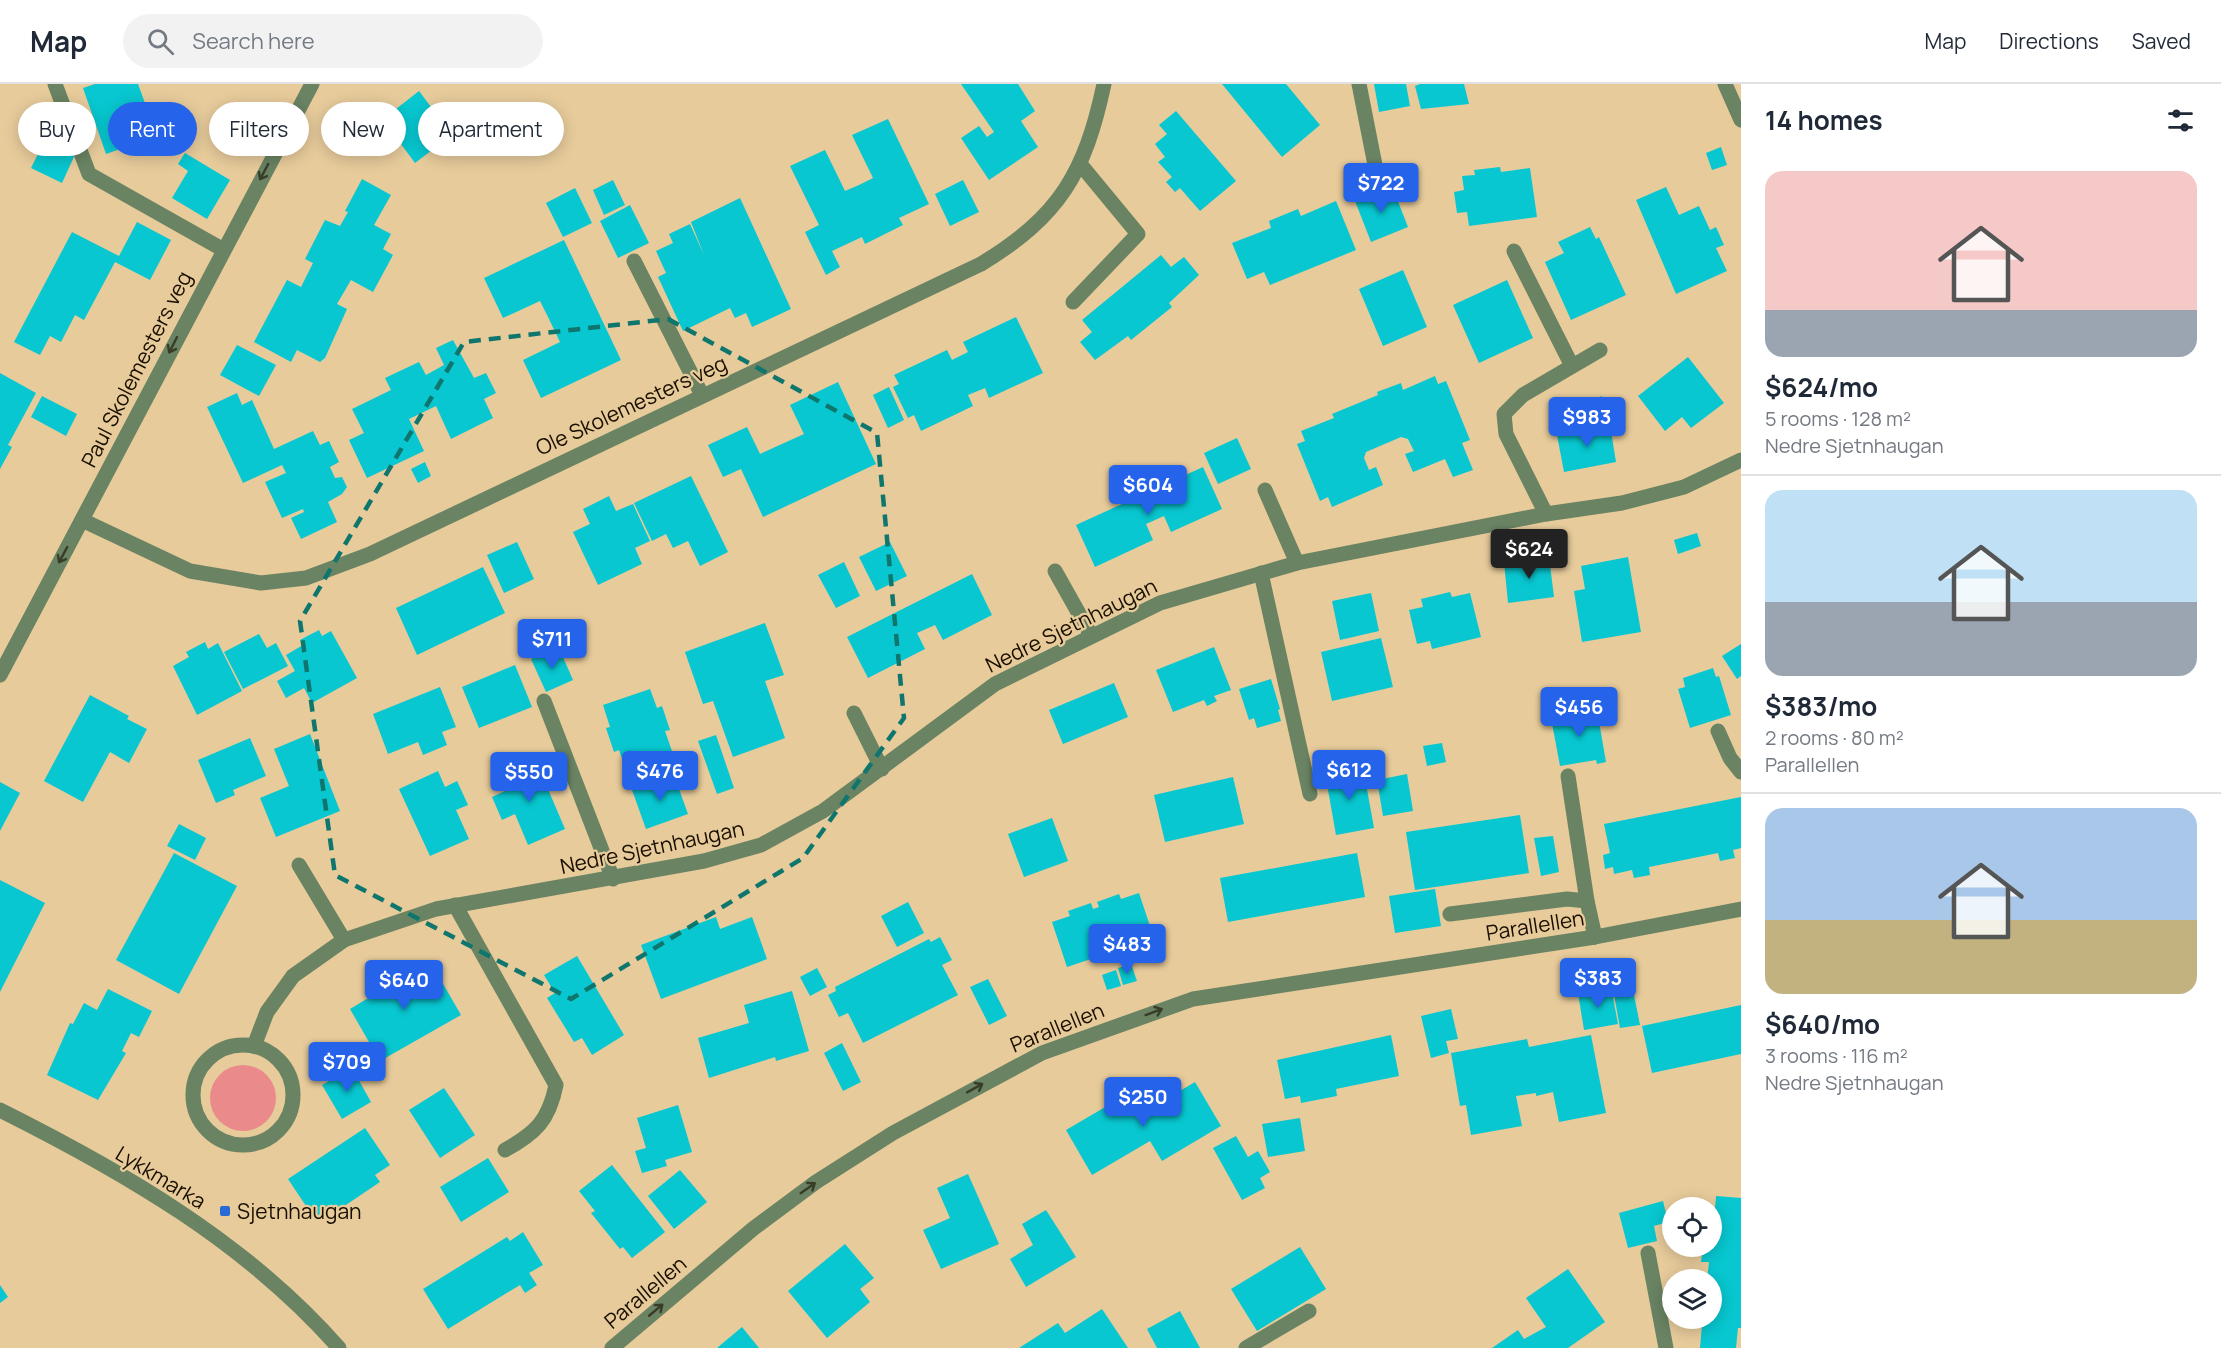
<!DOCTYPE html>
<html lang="en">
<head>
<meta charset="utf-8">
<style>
	:root { --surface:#fff; --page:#f2f2f3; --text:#1f2937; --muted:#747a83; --line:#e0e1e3; --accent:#2563eb }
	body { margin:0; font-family:Manrope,sans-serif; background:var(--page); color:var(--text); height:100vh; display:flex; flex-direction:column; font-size:22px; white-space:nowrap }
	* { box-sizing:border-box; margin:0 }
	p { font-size:20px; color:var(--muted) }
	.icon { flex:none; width:33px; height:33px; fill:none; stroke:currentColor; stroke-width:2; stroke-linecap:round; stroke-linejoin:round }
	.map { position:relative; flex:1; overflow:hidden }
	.sheet { display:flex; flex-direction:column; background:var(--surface); width:480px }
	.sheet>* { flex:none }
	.guide { position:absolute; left:18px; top:18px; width:570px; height:54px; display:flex; gap:12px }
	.controls { position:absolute; left:1662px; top:1113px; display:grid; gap:12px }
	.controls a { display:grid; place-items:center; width:60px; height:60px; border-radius:50%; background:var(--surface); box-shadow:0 3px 15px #0003; font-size:30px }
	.price { position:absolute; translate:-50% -51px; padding:0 14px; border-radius:6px; background:var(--accent); color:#fff; font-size:20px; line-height:39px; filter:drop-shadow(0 2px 3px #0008) }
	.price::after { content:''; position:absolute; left:50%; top:36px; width:18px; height:14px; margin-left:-9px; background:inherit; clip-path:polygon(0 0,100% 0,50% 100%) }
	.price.selected { background:#222; color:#fff }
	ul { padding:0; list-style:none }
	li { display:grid; align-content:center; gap:12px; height:318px; padding:0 24px }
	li+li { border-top:2px solid var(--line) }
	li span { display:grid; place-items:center; height:186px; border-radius:18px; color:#555 }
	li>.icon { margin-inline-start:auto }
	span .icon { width:108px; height:108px; fill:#fffc; stroke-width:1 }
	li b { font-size:26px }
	h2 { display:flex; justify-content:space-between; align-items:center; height:72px; padding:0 24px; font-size:26px }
	.chip { padding:0 21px; border-radius:27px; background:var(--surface); box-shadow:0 3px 15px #0003; font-size:21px; line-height:54px }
	.chip.selected { background:var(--accent); color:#fff }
	header { display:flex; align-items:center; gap:36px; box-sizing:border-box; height:84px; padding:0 30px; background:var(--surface); border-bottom:2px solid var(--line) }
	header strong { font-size:28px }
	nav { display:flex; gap:33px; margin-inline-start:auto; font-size:21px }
	.search { width:420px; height:54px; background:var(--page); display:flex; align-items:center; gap:15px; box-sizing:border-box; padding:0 21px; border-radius:33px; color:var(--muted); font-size:22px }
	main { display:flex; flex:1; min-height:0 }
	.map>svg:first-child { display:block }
	.green { fill:#ea8a8a }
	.building { fill:#08c7d0 }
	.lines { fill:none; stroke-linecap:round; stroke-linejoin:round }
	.lane { stroke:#698363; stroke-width:15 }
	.street { stroke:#698363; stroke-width:15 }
	.oneway { stroke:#393d28 }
	.marked { fill:none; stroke:#0f766e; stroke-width:4.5; stroke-dasharray:12 8; stroke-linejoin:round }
	.poi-dot { fill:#296ad7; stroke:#e7cb9b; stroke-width:2 }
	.labels { text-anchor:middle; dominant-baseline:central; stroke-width:4.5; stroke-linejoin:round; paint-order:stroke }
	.street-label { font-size:21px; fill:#190f01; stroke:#e7cb9b }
	.poi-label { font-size:21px; fill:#190f01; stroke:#e7cb9b; text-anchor:start }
</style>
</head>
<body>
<header>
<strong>Map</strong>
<div class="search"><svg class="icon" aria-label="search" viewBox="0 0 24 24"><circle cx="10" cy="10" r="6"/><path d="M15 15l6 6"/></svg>Search here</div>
<nav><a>Map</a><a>Directions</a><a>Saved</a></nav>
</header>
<main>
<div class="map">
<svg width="1741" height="1264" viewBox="0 0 1741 1264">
	<rect width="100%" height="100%" fill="#e7cb9b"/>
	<!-- green -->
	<circle class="green" cx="243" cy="1014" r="33"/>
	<!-- building -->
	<g class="building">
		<polygon points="95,0 138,0 157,52 106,70 83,4"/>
		<polygon points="961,0 1018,0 1035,27 1021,37 1038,63 989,96 961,54 979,42 987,53 994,48"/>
		<polygon points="1222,0 1286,0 1320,41 1282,73"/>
		<polygon points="1374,0 1406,0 1410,22 1379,28"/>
		<polygon points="1420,0 1464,0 1469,20 1421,25 1415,2"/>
		<polygon points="419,7 452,51 415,79 387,41 400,31 396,25"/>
		<polygon points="1176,27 1236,97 1200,127 1180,104 1175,108 1166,98 1172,93 1158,78 1165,73 1155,60 1167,50 1159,41"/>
		<polygon points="888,35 929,120 899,134 903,141 865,160 862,153 832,167 840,183 826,191 805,148 819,141 790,82 825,66 845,107 859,101 873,94 852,51"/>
		<polygon points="48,50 78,64 62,99 31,84"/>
		<polygon points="1721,63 1727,81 1712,86 1706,69"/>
		<polygon points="185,69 230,96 207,135 172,114 188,87 178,80"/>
		<polygon points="1500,83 1501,88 1530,84 1537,133 1469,142 1467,128 1457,129 1454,108 1464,106 1462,92 1475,91 1474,86"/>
		<polygon points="362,95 391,111 374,141 391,150 383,165 393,171 373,208 351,196 337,220 347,225 325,274 320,278 297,266 291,278 254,258 287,196 301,203 313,179 305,175 325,136 340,142 348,128 345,127"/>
		<polygon points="613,96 625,121 604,131 593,106"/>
		<polygon points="963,96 979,128 950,142 935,110"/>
		<polygon points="1392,102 1408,143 1371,158 1355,117"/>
		<polygon points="1666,103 1679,131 1699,122 1710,146 1716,143 1724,161 1716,164 1727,187 1676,210 1636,116"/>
		<polygon points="575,104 592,139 563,153 546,119"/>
		<polygon points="740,114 791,225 752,243 746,229 735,234 730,224 683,247 658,193 666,189 656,167 673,159 669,150 690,140 704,171 691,138"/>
		<polygon points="1336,117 1356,166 1270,201 1264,188 1247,195 1232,159 1271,144 1269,137 1298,125 1301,132"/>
		<polygon points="630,121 649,159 618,174 600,137"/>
		<polygon points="137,138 171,156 150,196 115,178 84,236 75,231 61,258 50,252 40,271 14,258 72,148 119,172"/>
		<polygon points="1590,143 1596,155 1599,153 1626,211 1571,236 1545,178 1564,169 1558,158"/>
		<polygon points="564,156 621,276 541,314 523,276 560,258 549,235 540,217 503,234 484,194"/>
		<polygon points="1161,171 1171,183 1184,173 1199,191 1169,219 1172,223 1131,256 1128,252 1095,276 1080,258 1092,248 1082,236"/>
		<polygon points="1403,186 1427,243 1383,262 1359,205"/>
		<polygon points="1507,196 1533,254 1479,279 1453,221"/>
		<polygon points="1016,233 1043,289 989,314 985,304 968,311 973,322 921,347 914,331 908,334 893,303 899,300 894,291 947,266 952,276 968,268 963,258"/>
		<polygon points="453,256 474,294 486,289 496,309 484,315 493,334 451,355 436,322 409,335 424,367 367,394 349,356 364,349 352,325 391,306 385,294 419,278 426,291 444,281 436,264"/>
		<polygon points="237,261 276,281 259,312 220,291"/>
		<polygon points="1688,273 1724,319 1691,344 1682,333 1665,347 1638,312"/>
		<polygon points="0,289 36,309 8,361 12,363 0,385"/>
		<polygon points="1435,292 1438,300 1446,297 1470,356 1462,359 1473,386 1453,393 1445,375 1413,388 1405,370 1414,367 1408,355 1401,353 1366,368 1364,374 1369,386 1376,383 1383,401 1332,423 1328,413 1320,417 1297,360 1305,357 1301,347 1334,334 1332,330 1378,311 1377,308 1401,299 1403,306"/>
		<polygon points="838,298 876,380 763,433 741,385 723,393 708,361 747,343 760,370 804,350 790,321"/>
		<polygon points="889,303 904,336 888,344 873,311"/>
		<polygon points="237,309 242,321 252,316 274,365 313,347 320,361 329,357 339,378 330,383 335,394 342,393 347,403 342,410 328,418 337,438 301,455 291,434 304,428 303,425 282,434 265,398 286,389 282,381 243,399 207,323"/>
		<polygon points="42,312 77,330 66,352 31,333"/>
		<polygon points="1601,312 1615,330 1599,343 1584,325"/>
		<polygon points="1610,341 1616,378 1564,388 1557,351"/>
		<polygon points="1237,354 1251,385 1218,400 1204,369"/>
		<polygon points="425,378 431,392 418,399 411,385"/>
		<polygon points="1203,383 1222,425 1171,448 1164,432 1146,440 1153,456 1095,483 1076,441"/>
		<polygon points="691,392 728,468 700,482 688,457 673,464 666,450 652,457 634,419"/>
		<polygon points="609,412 616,427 633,420 650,457 635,464 642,480 598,501 573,448 590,440 583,425"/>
		<polygon points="1697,449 1701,462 1678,470 1674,456"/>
		<polygon points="517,458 534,495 504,509 487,471"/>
		<polygon points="890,458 907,492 876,507 859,473"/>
		<polygon points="1549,473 1554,513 1508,519 1504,478"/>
		<polygon points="1628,473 1641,548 1582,558 1574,507 1585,505 1581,482"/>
		<polygon points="844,478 860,512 836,524 818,491"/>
		<polygon points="483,483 505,529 417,571 396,524"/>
		<polygon points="972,490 992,531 943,556 935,541 917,549 925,565 868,594 847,553"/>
		<polygon points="1450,508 1452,513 1470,509 1481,553 1432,565 1430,557 1417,560 1409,526 1423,523 1421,515"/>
		<polygon points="1371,509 1379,547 1340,556 1332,517"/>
		<polygon points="765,539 784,591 765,597 785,654 733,673 713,617 703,620 685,568"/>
		<polygon points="319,546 322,552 331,547 357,594 312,619 304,604 286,614 277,597 295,587 286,571 303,561 300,556"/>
		<polygon points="259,550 267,564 276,559 288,582 243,605 224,568"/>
		<polygon points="1381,554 1393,603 1332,617 1321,568"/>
		<polygon points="205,558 208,565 218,559 242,607 197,631 173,582 189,573 186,568"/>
		<polygon points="1741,560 1741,592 1737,595 1722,572"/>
		<polygon points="1214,563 1231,606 1214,612 1217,617 1207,622 1204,616 1173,628 1156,586"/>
		<polygon points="559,564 573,596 546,608 531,575"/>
		<polygon points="515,581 532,623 479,644 462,603"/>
		<polygon points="1713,584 1716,593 1719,592 1731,631 1690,644 1678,605 1685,603 1683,594"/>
		<polygon points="1271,595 1280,625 1278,626 1281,637 1257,644 1254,634 1249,636 1239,605"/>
		<polygon points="1114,599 1128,633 1063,660 1049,626"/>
		<polygon points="440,603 456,643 442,648 447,661 423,671 418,658 388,670 373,630"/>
		<polygon points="650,605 657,624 662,622 670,646 665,647 673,670 626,686 619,666 614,668 606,644 610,643 603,621"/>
		<polygon points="90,611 129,632 127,635 147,645 129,679 110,668 83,718 44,697"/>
		<polygon points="1597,626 1606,678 1597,680 1596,676 1560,682 1551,634"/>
		<polygon points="310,650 340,727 276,753 260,714 289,702 274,665"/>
		<polygon points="716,651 734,704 717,710 698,657"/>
		<polygon points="250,654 266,692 233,706 235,711 216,719 198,676"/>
		<polygon points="1442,659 1446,678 1427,682 1423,662"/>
		<polygon points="536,677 565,745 528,761 515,730 502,736 492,713 505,707 499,693"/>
		<polygon points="1363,683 1374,744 1336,751 1325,689"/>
		<polygon points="438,687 445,703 457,697 468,721 456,726 469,755 430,772 399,705"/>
		<polygon points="1407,690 1413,727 1383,732 1377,696"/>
		<polygon points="674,691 688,730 646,745 632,706"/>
		<polygon points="1233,693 1244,740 1165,758 1154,711"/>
		<polygon points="0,698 20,709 0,747"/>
		<polygon points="1741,713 1741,764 1733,766 1735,774 1720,777 1718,769 1649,783 1650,791 1634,794 1632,786 1614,790 1613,783 1605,785 1603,771 1610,769 1604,740"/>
		<polygon points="1520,731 1529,789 1415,806 1406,748"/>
		<polygon points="1052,734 1068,777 1024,793 1008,750"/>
		<polygon points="179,740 206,754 195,776 167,762"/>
		<polygon points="1553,752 1559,788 1541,792 1534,754"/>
		<polygon points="174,769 237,802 179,910 116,876"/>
		<polygon points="1357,769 1365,813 1228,838 1220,794"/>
		<polygon points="0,796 45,819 0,908"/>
		<polygon points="1435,805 1441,842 1395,849 1389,812"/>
		<polygon points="1139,809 1154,854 1067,883 1052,838 1070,832 1068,827 1091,819 1093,825 1099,823 1097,818 1119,810 1121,815"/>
		<polygon points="908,818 924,849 897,863 881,832"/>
		<polygon points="716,833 720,845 752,833 767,875 661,915 641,861"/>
		<polygon points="940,853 952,876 942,881 958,911 863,959 848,929 839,933 828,911 836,907 835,903 880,880 929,855 931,858"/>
		<polygon points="577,872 624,951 592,971 582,954 574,958 547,914 555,909 544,891"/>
		<polygon points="431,879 461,931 380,977 350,925 370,913 366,907 397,889 401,896"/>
		<polygon points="1131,880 1137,897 1123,901 1118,884"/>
		<polygon points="817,884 827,903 810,912 800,893"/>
		<polygon points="1116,886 1121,902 1107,906 1102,891"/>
		<polygon points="988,895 1007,932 989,941 970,903"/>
		<polygon points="1632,901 1640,941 1620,944 1613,905"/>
		<polygon points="1611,903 1618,940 1584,946 1578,909"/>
		<polygon points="108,905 152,927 139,953 131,949 122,967 126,969 98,1016 47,991 70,939 73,940 84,919 97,926"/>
		<polygon points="792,907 809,967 776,977 775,973 709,994 698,954 749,939 744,921"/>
		<polygon points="1741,921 1741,970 1652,989 1642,942"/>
		<polygon points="1451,925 1458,955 1446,957 1449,969 1431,974 1421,932"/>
		<polygon points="1391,951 1399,992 1336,1005 1337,1012 1301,1019 1300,1012 1285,1015 1277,976"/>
		<polygon points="1591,951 1606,1029 1559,1038 1553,1008 1536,1012 1536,1009 1516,1012 1522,1042 1471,1051 1466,1021 1460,1022 1451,969 1527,955 1529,963"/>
		<polygon points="842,959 861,998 843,1007 824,969"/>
		<polygon points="352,984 371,1018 342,1035 322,1001"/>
		<polygon points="1195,998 1221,1042 1162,1077 1150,1057 1092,1091 1066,1046 1124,1012 1136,1033"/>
		<polygon points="444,1004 475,1051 440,1074 409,1026"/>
		<polygon points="678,1021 692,1068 665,1076 667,1082 642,1089 635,1067 646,1064 637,1034"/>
		<polygon points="1300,1034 1305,1067 1268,1073 1262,1040"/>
		<polygon points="365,1044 390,1081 375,1091 380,1098 337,1127 333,1121 314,1134 288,1095"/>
		<polygon points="1236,1052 1248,1073 1258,1067 1270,1088 1260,1094 1265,1104 1242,1116 1213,1064"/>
		<polygon points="488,1074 509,1108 461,1138 440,1103"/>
		<polygon points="612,1081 665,1148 632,1174 623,1163 620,1165 591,1129 595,1127 579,1107"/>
		<polygon points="680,1086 707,1118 674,1145 648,1112"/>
		<polygon points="968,1090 999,1160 941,1185 923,1146 950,1134 937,1104"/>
		<polygon points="1716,1112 1741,1114 1741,1244 1738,1244 1736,1264 1700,1264 1702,1241 1696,1241 1697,1234 1712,1234 1712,1196 1707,1196 1709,1178 1701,1178 1703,1162 1712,1162"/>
		<polygon points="1663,1117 1668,1138 1654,1142 1657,1157 1628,1164 1619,1129"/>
		<polygon points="1046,1126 1076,1173 1026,1203 1010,1175 1033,1161 1022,1140"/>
		<polygon points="523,1148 543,1181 529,1189 537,1201 525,1209 520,1201 448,1245 423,1205 507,1153 510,1157"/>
		<polygon points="845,1160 874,1194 860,1205 870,1218 827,1254 788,1207"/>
		<polygon points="1300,1163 1326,1205 1257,1247 1231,1205"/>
		<polygon points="1568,1185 1605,1238 1568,1264 1492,1264 1518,1246 1524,1255 1546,1243 1526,1214"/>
		<polygon points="0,1201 8,1213 0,1219"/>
		<polygon points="1102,1225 1128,1264 1019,1264 1058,1239 1065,1249"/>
		<polygon points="1180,1227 1200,1264 1157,1264 1147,1245"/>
		<polygon points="742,1243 759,1264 717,1264"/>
	</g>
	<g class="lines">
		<!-- lane -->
		<g class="lane">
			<polyline points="55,0 89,90 222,165"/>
			<polyline points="1359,0 1375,81"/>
			<polyline points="1514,167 1572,282"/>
			<polyline points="634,177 702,311"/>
			<polyline points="1073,218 1138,150 1081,81"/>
			<polyline points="1265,406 1297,479"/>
			<polyline points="1546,430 1506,350 1504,330 1523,311 1600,266"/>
			<polyline points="1055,487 1091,551"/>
			<polyline points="1261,489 1310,710"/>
			<polyline points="544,617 613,795"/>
			<polyline points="854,629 882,685"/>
			<polyline points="1718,647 1730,674 1741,688"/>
			<polyline points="1568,692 1587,817"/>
			<polyline points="299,781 344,856"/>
			<path d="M455,821l101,180c-7,35 -20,48 -51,65"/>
			<polyline points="1450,830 1567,815 1587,817 1595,853"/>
			<polyline points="1648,1169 1666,1264"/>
			<polyline points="1246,1264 1309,1227"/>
		</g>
		<!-- street -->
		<g class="street">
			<polyline points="1725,0 1741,36"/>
			<path d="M82,436l108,51 71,12 45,-5 64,-24 611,-290c79,-48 104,-91 123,-180"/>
			<polyline points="0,591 312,0"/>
			<circle cx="243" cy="1011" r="50"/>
			<polyline points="254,962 267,928 293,892 344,856 436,825 704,777 761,761 823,727 995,600 1160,519 1297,479 1546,430 1622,419 1684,403 1741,376"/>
			<path d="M0,1026c124,62 247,133 339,238"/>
			<polyline points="612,1264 754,1144 816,1098 893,1049 1042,969 1193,915 1595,853 1741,825"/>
		</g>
	</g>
	<!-- one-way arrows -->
	<defs><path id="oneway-shaft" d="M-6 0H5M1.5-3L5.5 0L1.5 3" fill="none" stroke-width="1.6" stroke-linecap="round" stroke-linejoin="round" transform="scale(1.5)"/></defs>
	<g class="oneway">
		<use href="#oneway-shaft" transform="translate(264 88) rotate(118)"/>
		<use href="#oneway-shaft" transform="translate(173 261) rotate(117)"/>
		<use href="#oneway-shaft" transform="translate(63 471) rotate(118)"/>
		<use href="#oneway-shaft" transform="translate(1154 928) rotate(-20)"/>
		<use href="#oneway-shaft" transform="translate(975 1004) rotate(-29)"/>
		<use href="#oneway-shaft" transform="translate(808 1104) rotate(-35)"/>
		<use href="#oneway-shaft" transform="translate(656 1226) rotate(-40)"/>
	</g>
	<!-- marked area -->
	<path class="marked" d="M668,235l209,114 27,285 -101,140 -232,141 -236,-124 -35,-254 164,-279z"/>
	<!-- markers -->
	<rect class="poi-dot" x="219" y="1121" width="12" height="12" rx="3"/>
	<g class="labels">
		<!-- street labels -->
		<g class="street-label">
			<text transform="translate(136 285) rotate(-63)">Paul Skolemesters veg</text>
			<text transform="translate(631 321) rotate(-25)">Ole Skolemesters veg</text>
			<text transform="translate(1071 541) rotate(-26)">Nedre Sjetnhaugan</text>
			<text transform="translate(652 763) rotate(-12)">Nedre Sjetnhaugan</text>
			<text transform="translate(1535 841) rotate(-9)">Parallellen</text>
			<text transform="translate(1057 943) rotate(-22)">Parallellen</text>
			<text transform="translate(161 1093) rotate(31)">Lykkmarka</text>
			<text transform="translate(645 1208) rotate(-40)">Parallellen</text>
		</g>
		<!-- poi labels -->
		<g class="poi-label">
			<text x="237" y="1127">Sjetnhaugan</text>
		</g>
	</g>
</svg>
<div class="controls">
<a><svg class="icon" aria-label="locate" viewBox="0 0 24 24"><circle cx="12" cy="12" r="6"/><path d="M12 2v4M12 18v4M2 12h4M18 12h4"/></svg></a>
<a><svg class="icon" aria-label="layers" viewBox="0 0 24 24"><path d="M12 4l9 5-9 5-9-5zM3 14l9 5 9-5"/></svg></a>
</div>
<b class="price" style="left:1381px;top:130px">$722</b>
<b class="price" style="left:1587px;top:364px">$983</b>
<b class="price" style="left:1148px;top:432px">$604</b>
<b class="price selected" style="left:1529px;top:496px">$624</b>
<b class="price" style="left:552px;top:586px">$711</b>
<b class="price" style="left:1579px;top:654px">$456</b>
<b class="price" style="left:1349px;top:717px">$612</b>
<b class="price" style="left:660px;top:718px">$476</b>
<b class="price" style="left:529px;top:719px">$550</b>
<b class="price" style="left:1127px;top:891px">$483</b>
<b class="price" style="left:1598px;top:925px">$383</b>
<b class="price" style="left:404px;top:927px">$640</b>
<b class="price" style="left:347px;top:1009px">$709</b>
<b class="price" style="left:1143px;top:1044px">$250</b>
<div class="guide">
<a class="chip">Buy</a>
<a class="chip selected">Rent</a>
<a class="chip">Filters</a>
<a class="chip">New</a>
<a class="chip">Apartment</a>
</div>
</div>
<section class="sheet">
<h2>14 homes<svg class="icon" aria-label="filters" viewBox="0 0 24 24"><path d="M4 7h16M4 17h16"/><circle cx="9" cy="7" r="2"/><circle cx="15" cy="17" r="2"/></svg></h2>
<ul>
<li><span style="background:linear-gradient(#f6c9c9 75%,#9aa5b1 0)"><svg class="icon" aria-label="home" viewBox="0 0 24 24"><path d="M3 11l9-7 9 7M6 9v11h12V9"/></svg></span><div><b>$624/mo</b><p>5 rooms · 128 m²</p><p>Nedre Sjetnhaugan</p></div></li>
<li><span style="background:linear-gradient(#bfe0f5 60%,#9aa5b1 0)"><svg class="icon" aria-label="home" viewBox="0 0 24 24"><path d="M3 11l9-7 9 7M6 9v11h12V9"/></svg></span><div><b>$383/mo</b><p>2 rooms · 80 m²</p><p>Parallellen</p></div></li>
<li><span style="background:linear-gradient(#a9c7e8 60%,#c2b280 0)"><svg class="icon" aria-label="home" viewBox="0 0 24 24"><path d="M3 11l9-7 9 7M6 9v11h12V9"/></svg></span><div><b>$640/mo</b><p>3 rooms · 116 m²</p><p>Nedre Sjetnhaugan</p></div></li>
</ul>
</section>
</main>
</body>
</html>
